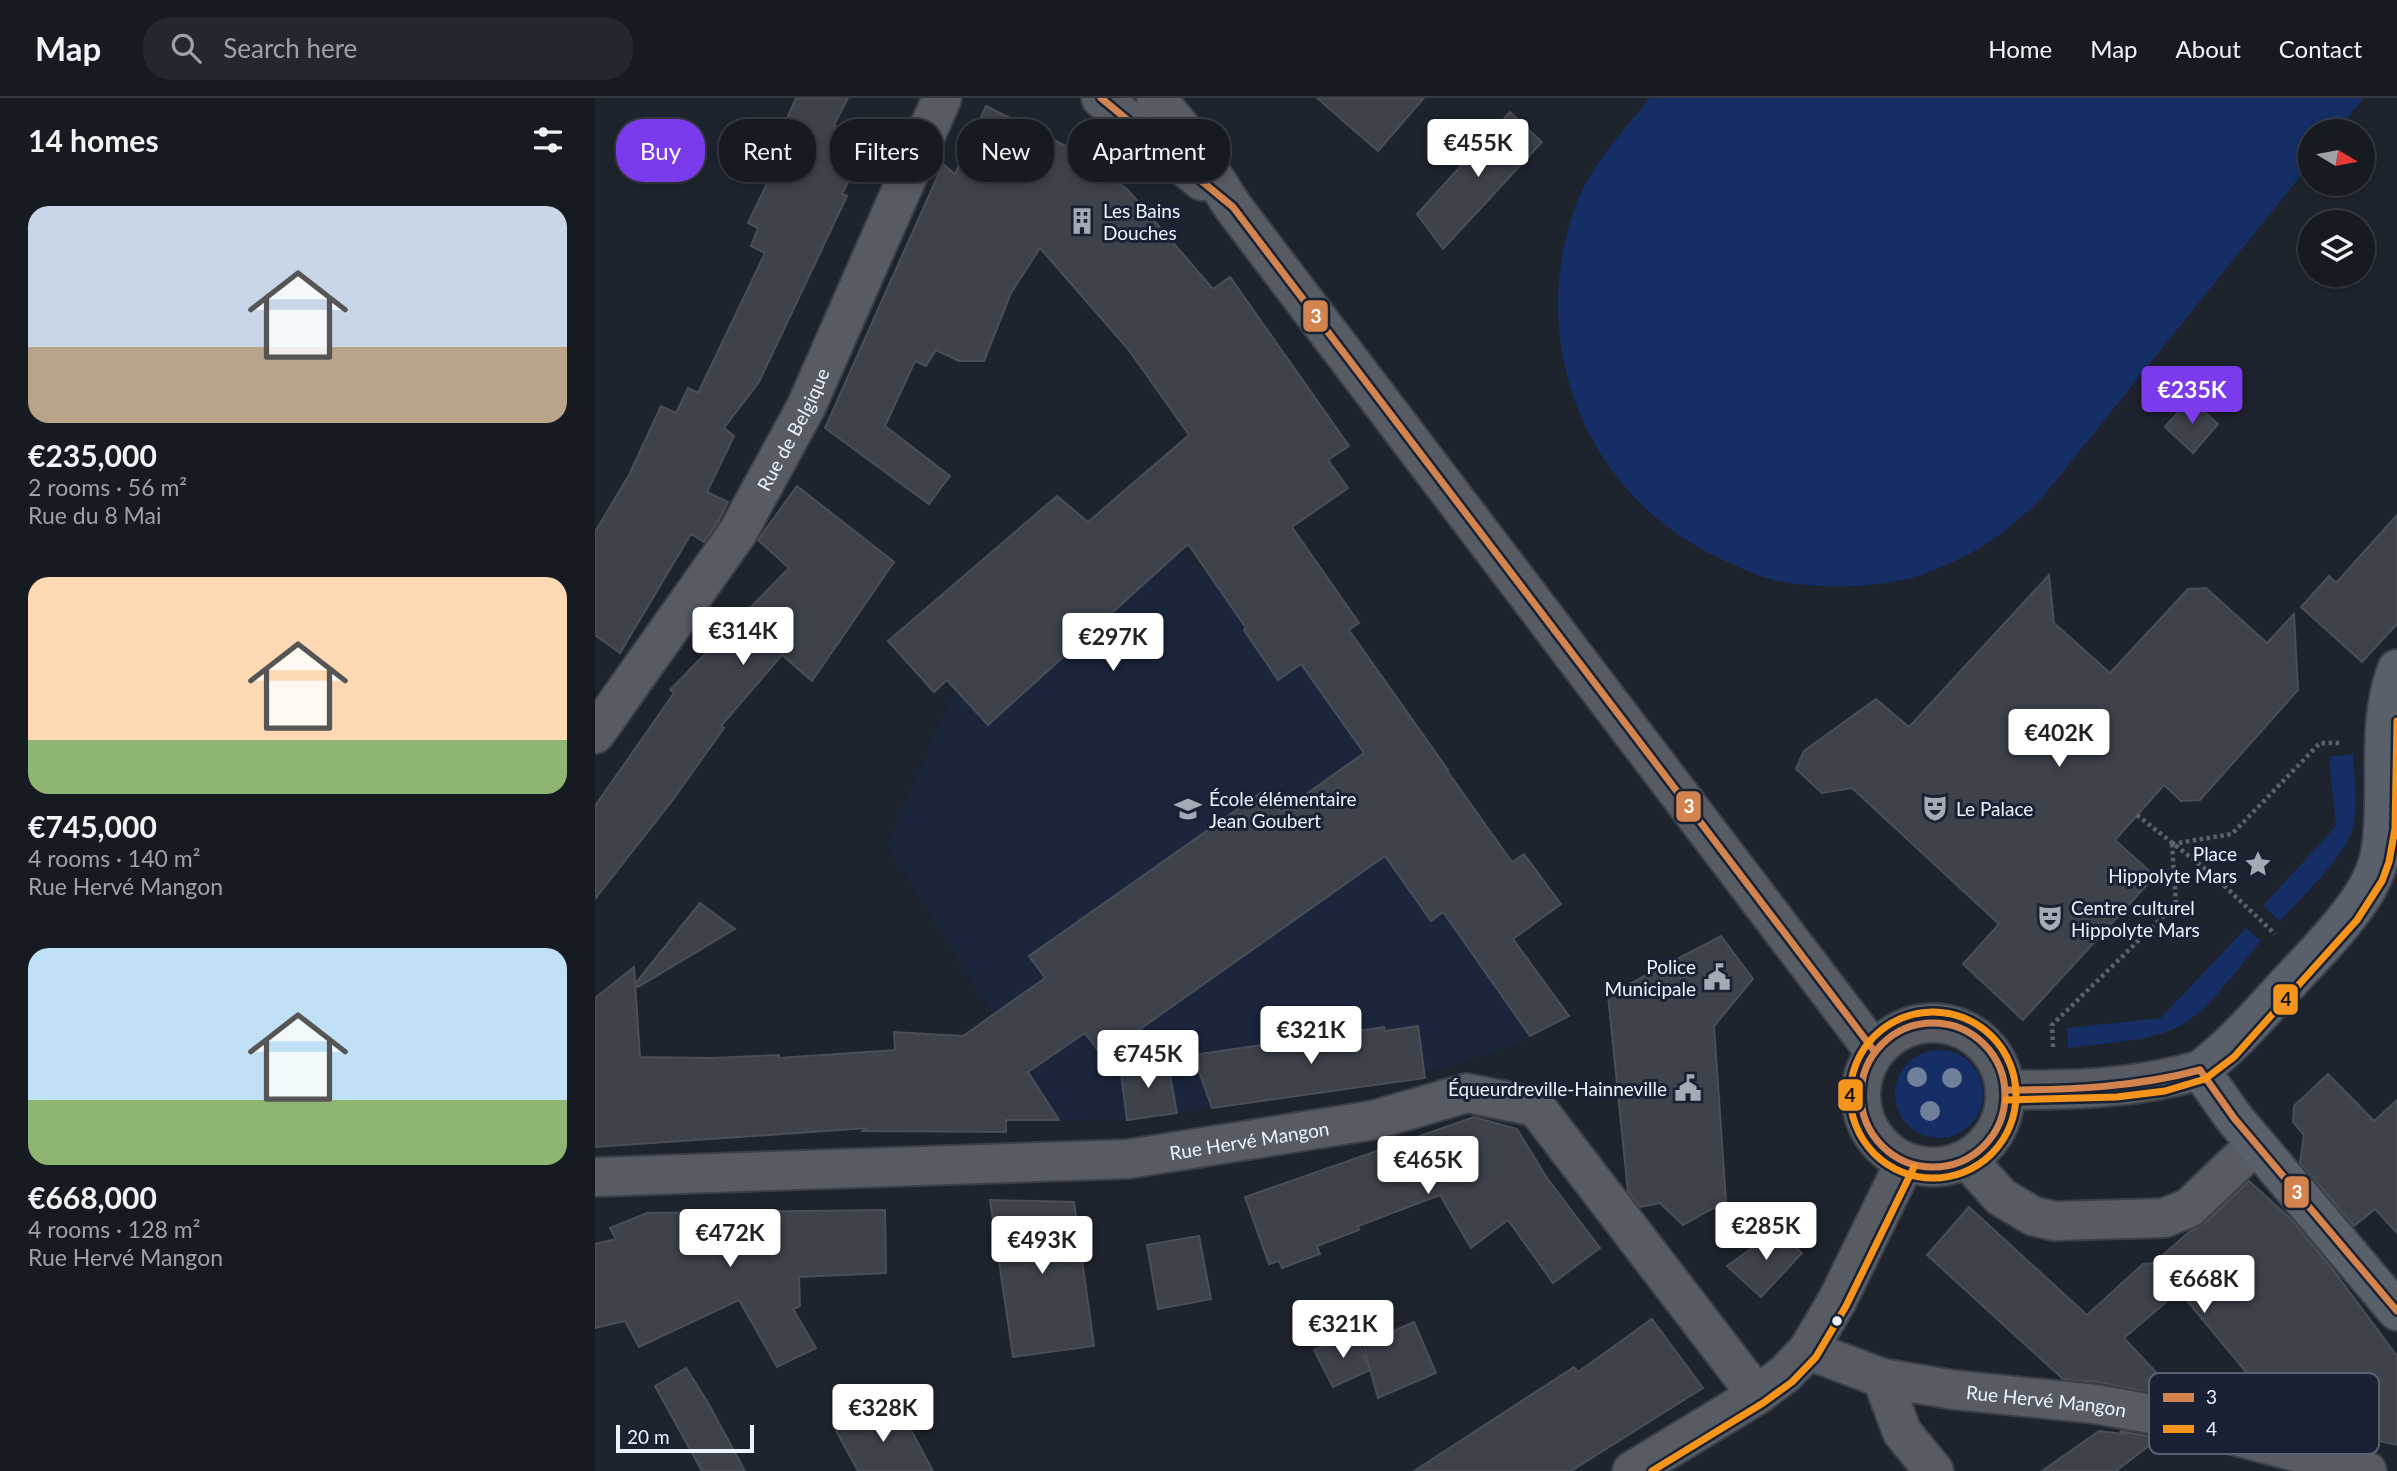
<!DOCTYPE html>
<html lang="en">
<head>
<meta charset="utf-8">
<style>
	:root { --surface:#161b22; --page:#23282f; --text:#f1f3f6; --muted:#9ea1a5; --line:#353940; --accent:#7c3aed }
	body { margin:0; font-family:Lato,sans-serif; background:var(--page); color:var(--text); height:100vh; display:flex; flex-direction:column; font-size:26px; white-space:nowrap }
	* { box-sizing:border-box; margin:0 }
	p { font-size:23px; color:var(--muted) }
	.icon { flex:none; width:38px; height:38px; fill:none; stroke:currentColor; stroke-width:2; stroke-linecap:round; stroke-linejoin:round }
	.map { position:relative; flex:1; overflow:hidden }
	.panel { display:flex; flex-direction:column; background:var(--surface); width:595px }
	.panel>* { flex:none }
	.banner { position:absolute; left:21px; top:21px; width:665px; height:63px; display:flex; gap:14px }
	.needle { width:46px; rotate:100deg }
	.buttons { position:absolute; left:1703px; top:21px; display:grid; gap:14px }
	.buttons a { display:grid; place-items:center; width:77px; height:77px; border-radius:50%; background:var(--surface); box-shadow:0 4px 10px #0003,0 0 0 2px var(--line); font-size:35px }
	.scale { position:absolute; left:21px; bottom:18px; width:138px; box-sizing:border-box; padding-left:7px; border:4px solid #edf3fd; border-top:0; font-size:19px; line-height:24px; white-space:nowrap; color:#edf3fd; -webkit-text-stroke:5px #182234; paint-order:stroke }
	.price { position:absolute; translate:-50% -60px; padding:0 16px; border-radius:7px; background:#fff; color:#222; font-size:23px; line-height:46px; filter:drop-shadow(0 2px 4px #0008) }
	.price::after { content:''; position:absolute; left:50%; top:42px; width:21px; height:16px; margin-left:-10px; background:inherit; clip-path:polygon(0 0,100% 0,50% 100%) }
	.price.current { background:var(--accent); color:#fff }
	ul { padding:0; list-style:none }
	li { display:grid; align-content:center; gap:14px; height:371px; padding:0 28px }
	li span { display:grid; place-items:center; height:217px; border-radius:21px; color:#555 }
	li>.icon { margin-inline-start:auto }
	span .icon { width:126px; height:126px; fill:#fffc; stroke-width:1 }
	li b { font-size:30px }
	h2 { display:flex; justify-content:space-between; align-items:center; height:84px; padding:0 28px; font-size:30px }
	.chip { padding:0 24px; border-radius:28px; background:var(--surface); box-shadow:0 4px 10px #0003,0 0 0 2px var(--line); font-size:24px; line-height:63px }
	.chip.current { background:var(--accent); color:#fff }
	header { display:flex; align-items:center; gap:42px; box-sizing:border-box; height:98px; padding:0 35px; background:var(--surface); border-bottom:2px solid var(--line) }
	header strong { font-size:33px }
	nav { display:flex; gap:38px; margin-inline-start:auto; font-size:24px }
	.search { width:490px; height:63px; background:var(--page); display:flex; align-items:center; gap:18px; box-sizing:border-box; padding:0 24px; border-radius:28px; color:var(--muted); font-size:26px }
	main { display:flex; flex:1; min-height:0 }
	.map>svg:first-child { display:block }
	.built { fill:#1b263d }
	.green { fill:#152f66 }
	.building { fill:#3d424b; stroke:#494e57; stroke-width:2 }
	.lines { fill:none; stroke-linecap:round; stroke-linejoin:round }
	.minor-casing { stroke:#3b3f48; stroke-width:42 }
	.major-casing { stroke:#3b3f48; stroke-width:42 }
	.path { stroke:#5c6068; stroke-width:4.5; stroke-dasharray:3.5 3.5; stroke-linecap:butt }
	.minor { stroke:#565b64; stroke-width:38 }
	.major { stroke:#5a606a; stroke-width:38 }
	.bus-1-casing { stroke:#182234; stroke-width:12 }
	.bus-2-casing { stroke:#182234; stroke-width:12 }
	.bus-1 { stroke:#d3834d; stroke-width:7 }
	.bus-2 { stroke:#f6941c; stroke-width:7 }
	.tree { fill:#707f9a }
	.bus-dot { fill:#edf3fd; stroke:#182234; stroke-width:2.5 }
	.labels { text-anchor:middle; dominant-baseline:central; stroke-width:6; stroke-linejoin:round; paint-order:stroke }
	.poi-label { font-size:19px; fill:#edf3fd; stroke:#182234; text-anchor:start }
	.street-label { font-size:19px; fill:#edf3fd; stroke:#182234 }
	.key { fill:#182234; stroke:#586170; stroke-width:2 }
	.key-label { font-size:19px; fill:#edf3fd }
	.line-badge { stroke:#182234; stroke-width:2.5 }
	.badge-label { font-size:19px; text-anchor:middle; font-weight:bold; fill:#fff }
	.pale-badge-label { font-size:19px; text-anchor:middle; font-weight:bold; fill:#111 }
</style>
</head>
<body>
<header>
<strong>Map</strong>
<div class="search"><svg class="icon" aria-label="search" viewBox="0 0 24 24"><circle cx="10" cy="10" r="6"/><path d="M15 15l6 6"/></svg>Search here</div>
<nav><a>Home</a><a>Map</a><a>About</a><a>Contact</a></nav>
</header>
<main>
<section class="panel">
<h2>14 homes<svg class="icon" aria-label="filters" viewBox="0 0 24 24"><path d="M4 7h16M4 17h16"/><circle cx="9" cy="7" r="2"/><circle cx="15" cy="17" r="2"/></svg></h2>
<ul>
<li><span style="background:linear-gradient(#c9d6e8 65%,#b9a48a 0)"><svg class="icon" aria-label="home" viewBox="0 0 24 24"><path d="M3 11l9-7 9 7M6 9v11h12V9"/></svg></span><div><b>€235,000</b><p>2 rooms · 56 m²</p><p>Rue du 8 Mai</p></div></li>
<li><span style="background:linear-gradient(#ffd9b3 75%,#8fb573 0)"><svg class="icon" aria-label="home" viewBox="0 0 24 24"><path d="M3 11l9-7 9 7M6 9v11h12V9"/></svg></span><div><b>€745,000</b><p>4 rooms · 140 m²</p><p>Rue Hervé Mangon</p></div></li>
<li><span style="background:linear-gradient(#bfe0f5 70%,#8fb573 0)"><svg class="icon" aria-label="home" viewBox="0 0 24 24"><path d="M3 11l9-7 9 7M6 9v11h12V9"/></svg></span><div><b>€668,000</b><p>4 rooms · 128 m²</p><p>Rue Hervé Mangon</p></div></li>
</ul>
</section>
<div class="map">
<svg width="1802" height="1373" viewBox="0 0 1802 1373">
	<rect width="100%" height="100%" fill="#1e242e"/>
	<!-- built -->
	<polygon class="built" points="552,419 585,454 619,483 682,507 729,474 764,525 754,533 853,672 853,674 917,764 929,756 966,806 918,842 974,918 913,950 797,984 532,1022 464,1022 292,747 360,591"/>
	<!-- green -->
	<g class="green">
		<path d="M1055,0h713l-26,33h-27v33l-269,335c-34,32 -57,50 -100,68 -10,4 -20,9 -30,11 -43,10 -93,12 -137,2 -20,-5 -40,-15 -59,-24 -132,-64 -190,-217 -138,-354 14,-36 49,-75 73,-104z"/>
		<path d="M1758,656c1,23 5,49 0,72 -6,30 -52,71 -73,95l-17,-15 73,-80 -7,-69z"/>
		<path d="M1651,830l15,13c-20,23 -48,63 -73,80 -33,22 -82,21 -120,27l-1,-20 94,-10z"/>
		<circle cx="1344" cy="996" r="44"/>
	</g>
	<!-- building -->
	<g class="building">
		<polygon points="201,0 253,0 239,27 273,44 247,96 252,98 164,284 129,330 139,338 112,394 133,404 123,424 109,444 96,436 25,555 0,537 0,434 34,377 66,308 81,315 93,290 103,295 170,155 156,148 163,130 153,125 198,31 189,27"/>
		<polygon points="722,0 829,0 783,53"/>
		<polygon points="391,8 477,51 532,91 618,191 635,179 754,348 733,362 753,390 697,429 764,525 754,532 853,672 853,674 917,764 929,756 966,806 918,841 974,918 935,938 848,814 836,823 790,758 507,958 490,935 433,974 464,1022 411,1022 411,1034 268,1033 273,1030 0,1049 0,900 39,869 45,959 117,960 184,957 184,960 300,952 299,934 368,938 450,880 434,858 670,692 686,714 769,655 706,566 683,582 649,532 651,530 593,446 393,627 352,582 339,594 293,543 462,398 493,424 594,337 533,251 445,150 416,195 389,263 364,263 341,252 331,268 320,263 290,328 355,378 334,406 230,330 348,66 360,76"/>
		<polygon points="915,14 947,44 848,151 822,116"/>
		<polygon points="1595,301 1623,326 1598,355 1570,329"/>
		<polygon points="202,388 299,464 217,583 187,557 126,628 129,630 77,703 0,801 0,708 79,595 75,592 194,470 163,442"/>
		<polygon points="1802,417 1802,526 1767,564 1706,509 1734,478 1741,485"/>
		<polygon points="1454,477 1459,525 1515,575 1593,491 1611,490 1672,545 1699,516 1703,592 1605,702 1586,703 1569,687 1520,742 1560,778 1428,922 1368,866 1404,826 1257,690 1227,695 1201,671 1209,653 1281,601 1314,629"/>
		<polygon points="105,805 140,831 43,889 40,886"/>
		<polygon points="1126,838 1158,881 1119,928 1131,1103 1088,1127 1065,1105 1045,1109 1033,1094 1013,897"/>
		<polygon points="823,928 830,980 617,1010 598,957 789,929 790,933"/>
		<polygon points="572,961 582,1015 532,1022 525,968"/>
		<polygon points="1733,976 1779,1023 1802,1002 1802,1135 1780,1111 1759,1128 1705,1065 1709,1037 1698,1024 1699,1008"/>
		<polygon points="879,1019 922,1031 952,1080 1005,1150 958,1185 913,1122 876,1150 845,1097 763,1128 764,1132 722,1148 725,1156 687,1170 684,1163 674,1166 650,1099"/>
		<polygon points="1654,1083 1696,1121 1736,1169 1802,1258 1802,1347 1690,1321 1584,1193 1529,1240 1586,1301 1504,1284 1468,1281 1332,1157 1374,1109 1492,1217 1548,1166 1559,1165 1595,1133 1609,1126"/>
		<polygon points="395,1102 479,1104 499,1248 418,1259"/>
		<polygon points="290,1112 291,1175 204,1179 205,1208 198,1211 221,1250 182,1269 144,1202 44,1249 30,1223 0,1230 0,1146 21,1141 15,1130 52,1115"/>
		<polygon points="1182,1132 1207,1155 1166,1199 1132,1168"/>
		<polygon points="604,1138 616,1201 563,1211 552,1147"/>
		<polygon points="1057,1221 1108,1290 976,1373 819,1373 979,1269 983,1274"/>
		<polygon points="819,1224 841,1275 783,1300 768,1246"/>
		<polygon points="759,1234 775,1272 738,1289 719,1252"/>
		<polygon points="91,1270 112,1303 150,1373 107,1373 60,1288"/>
		<polygon points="305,1311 338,1373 263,1373 239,1329"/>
		<polygon points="1504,1333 1529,1336 1525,1333 1564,1340 1521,1373 1447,1373"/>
	</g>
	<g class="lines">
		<defs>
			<g id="minor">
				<polyline points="506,0 607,83"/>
				<polyline points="561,0 592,37 638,109 1280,954"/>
				<path id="s1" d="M0,636l143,-202 68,-125 136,-309"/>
				<circle cx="1338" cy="997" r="72"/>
				<path d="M1411,992c67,0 130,-1 194,-20"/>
				<polyline points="1372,1061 1406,1099 1438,1118 1459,1123 1569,1120 1594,1110 1661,1046"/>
				<path id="s2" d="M0,1079l533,-18 246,-39 93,-27 69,14 221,288"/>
				<path id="s3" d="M1213,1252l74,28 73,12 140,14 62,11 210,56"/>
				<polyline points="1287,1280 1307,1334 1339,1373"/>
				<polyline points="1037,1373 1162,1297 1190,1276 1213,1252 1242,1203 1310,1064"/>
			</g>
			<path id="major" d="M1802,571c-22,57 -7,121 -16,180 -2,16 -11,36 -20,49 -20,30 -46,56 -70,82 -29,31 -56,64 -91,90l34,48 163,193"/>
		</defs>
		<!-- minor casing -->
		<use href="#minor" class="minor-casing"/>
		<!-- major casing -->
		<use href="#major" class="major-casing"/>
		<!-- path -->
		<g class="path">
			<polyline points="1542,717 1618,777 1680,836"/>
			<polyline points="1577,746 1637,736 1725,645 1747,645"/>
			<polyline points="1458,949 1457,927 1581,806 1577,746"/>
		</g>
		<!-- minor -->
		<use href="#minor" class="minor"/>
		<!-- major -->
		<use href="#major" class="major"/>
		<defs>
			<g id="bus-1">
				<polyline points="506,0 638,109 1280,954"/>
				<circle cx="1338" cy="997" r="72"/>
				<polyline points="1605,972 1639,1020 1802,1213"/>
				<path d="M1411,992c66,0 130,-3 194,-20"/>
			</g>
			<g id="bus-2">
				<circle cx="1338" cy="997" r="83"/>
				<polyline points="1411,1002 1522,999 1570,993 1610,981 1639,959 1762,822 1787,783 1794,764 1800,731 1802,623"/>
				<polyline points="1057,1373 1168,1305 1197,1284 1221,1259 1251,1208 1319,1069"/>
			</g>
		</defs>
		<!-- bus-1 casing -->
		<use href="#bus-1" class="bus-1-casing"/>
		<!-- bus-2 casing -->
		<use href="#bus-2" class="bus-2-casing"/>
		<!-- bus-1 -->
		<use href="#bus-1" class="bus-1"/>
		<!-- bus-2 -->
		<use href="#bus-2" class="bus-2"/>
	</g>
	<!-- trees -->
	<g class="tree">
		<circle cx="1322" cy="979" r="10"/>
		<circle cx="1357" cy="980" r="10"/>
		<circle cx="1335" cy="1013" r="10"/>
	</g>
	<!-- icons -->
	<defs>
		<symbol id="building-bare" viewBox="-9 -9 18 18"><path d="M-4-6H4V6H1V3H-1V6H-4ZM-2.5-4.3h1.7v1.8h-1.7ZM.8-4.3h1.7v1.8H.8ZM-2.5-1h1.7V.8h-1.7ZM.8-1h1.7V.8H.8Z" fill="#a5abb5" stroke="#182234" stroke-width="2.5" paint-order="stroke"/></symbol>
		<symbol id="theatre-bare" viewBox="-9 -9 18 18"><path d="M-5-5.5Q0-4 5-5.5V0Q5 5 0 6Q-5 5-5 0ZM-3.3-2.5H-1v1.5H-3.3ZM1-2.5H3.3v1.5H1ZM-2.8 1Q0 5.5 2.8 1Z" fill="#a5abb5" stroke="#182234" stroke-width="2.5" paint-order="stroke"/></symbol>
		<symbol id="school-bare" viewBox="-9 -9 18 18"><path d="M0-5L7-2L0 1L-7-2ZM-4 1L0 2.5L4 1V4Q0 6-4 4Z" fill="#a5abb5" stroke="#182234" stroke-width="2.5" paint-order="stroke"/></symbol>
		<symbol id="sight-bare" viewBox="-9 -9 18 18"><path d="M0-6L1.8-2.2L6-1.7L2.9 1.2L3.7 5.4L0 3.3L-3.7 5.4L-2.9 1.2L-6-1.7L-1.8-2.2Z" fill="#a5abb5" stroke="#182234" stroke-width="2.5" paint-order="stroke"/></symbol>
		<symbol id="civic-bare" viewBox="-9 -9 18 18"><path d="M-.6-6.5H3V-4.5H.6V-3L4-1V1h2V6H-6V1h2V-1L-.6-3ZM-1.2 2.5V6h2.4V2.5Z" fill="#a5abb5" stroke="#182234" stroke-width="2.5" paint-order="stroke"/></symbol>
	</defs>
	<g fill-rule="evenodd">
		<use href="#building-bare" x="468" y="104" width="38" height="38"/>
		<use href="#theatre-bare" x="1321" y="691" width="38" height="38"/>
		<use href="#school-bare" x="574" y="692" width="38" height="38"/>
		<use href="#sight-bare" x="1644" y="747" width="38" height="38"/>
		<use href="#theatre-bare" x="1436" y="801" width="38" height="38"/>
		<use href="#civic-bare" x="1103" y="860" width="38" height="38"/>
		<use href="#civic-bare" x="1074" y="971" width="38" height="38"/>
	</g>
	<!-- markers -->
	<circle class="bus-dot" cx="1242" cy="1223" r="6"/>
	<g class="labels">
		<!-- poi labels -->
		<g class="poi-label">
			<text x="508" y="112">Les Bains<tspan x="508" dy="22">Douches</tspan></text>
			<text x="614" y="700">École élémentaire<tspan x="614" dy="22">Jean Goubert</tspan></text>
			<text x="1361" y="710">Le Palace</text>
			<text x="1642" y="755" text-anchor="end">Place<tspan x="1642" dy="22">Hippolyte Mars</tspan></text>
			<text x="1476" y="809">Centre culturel<tspan x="1476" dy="22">Hippolyte Mars</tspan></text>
			<text x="1101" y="868" text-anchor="end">Police<tspan x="1101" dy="22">Municipale</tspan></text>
			<text x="1072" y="990" text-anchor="end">Équeurdreville-Hainneville</text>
		</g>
		<!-- street labels -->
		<g class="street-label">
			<text stroke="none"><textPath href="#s1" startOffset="364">Rue de Belgique</textPath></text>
			<text stroke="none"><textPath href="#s2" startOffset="656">Rue Hervé Mangon</textPath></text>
			<text stroke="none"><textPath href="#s3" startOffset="245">Rue Hervé Mangon</textPath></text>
		</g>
	</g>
	<!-- legend -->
	<rect x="1554" y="1275" width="230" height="81" rx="10" class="key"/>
	<rect x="1568" y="1295" width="31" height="9" fill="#d3834d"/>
	<rect x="1568" y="1327" width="31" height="8" fill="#f6941c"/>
	<g class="key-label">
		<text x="1611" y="1306">3</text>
		<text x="1611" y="1338">4</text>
	</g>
	<g class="line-badge">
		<rect x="707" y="201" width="27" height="34" rx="7" fill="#d3834d"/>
		<rect x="1080" y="692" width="27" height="33" rx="7" fill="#d3834d"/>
		<rect x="1677" y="885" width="27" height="33" rx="7" fill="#f6941c"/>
		<rect x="1242" y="980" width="27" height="34" rx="7" fill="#f6941c"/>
		<rect x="1688" y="1077" width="27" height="34" rx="7" fill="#d3834d"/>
	</g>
	<g class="badge-label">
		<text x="721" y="225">3</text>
		<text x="1094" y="715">3</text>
		<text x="1702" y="1101">3</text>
	</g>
	<g class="pale-badge-label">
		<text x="1691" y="908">4</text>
		<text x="1255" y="1004">4</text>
	</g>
</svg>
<div class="buttons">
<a><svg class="needle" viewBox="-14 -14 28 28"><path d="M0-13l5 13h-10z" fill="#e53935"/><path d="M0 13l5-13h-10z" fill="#9ea1a5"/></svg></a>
<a><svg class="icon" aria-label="layers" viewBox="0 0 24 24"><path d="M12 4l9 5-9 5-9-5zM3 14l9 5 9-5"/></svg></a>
</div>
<div class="scale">20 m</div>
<b class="price" style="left:883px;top:81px">€455K</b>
<b class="price current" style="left:1597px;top:328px">€235K</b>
<b class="price" style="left:148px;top:569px">€314K</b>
<b class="price" style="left:518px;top:575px">€297K</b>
<b class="price" style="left:1464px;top:671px">€402K</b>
<b class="price" style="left:716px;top:968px">€321K</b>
<b class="price" style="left:553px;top:992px">€745K</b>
<b class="price" style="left:833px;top:1098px">€465K</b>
<b class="price" style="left:1171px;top:1164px">€285K</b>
<b class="price" style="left:135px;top:1171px">€472K</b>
<b class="price" style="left:447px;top:1178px">€493K</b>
<b class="price" style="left:1609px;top:1217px">€668K</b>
<b class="price" style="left:748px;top:1262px">€321K</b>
<b class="price" style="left:288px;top:1346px">€328K</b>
<div class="banner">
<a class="chip current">Buy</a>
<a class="chip">Rent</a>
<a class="chip">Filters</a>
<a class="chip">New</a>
<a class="chip">Apartment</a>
</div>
</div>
</main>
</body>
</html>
